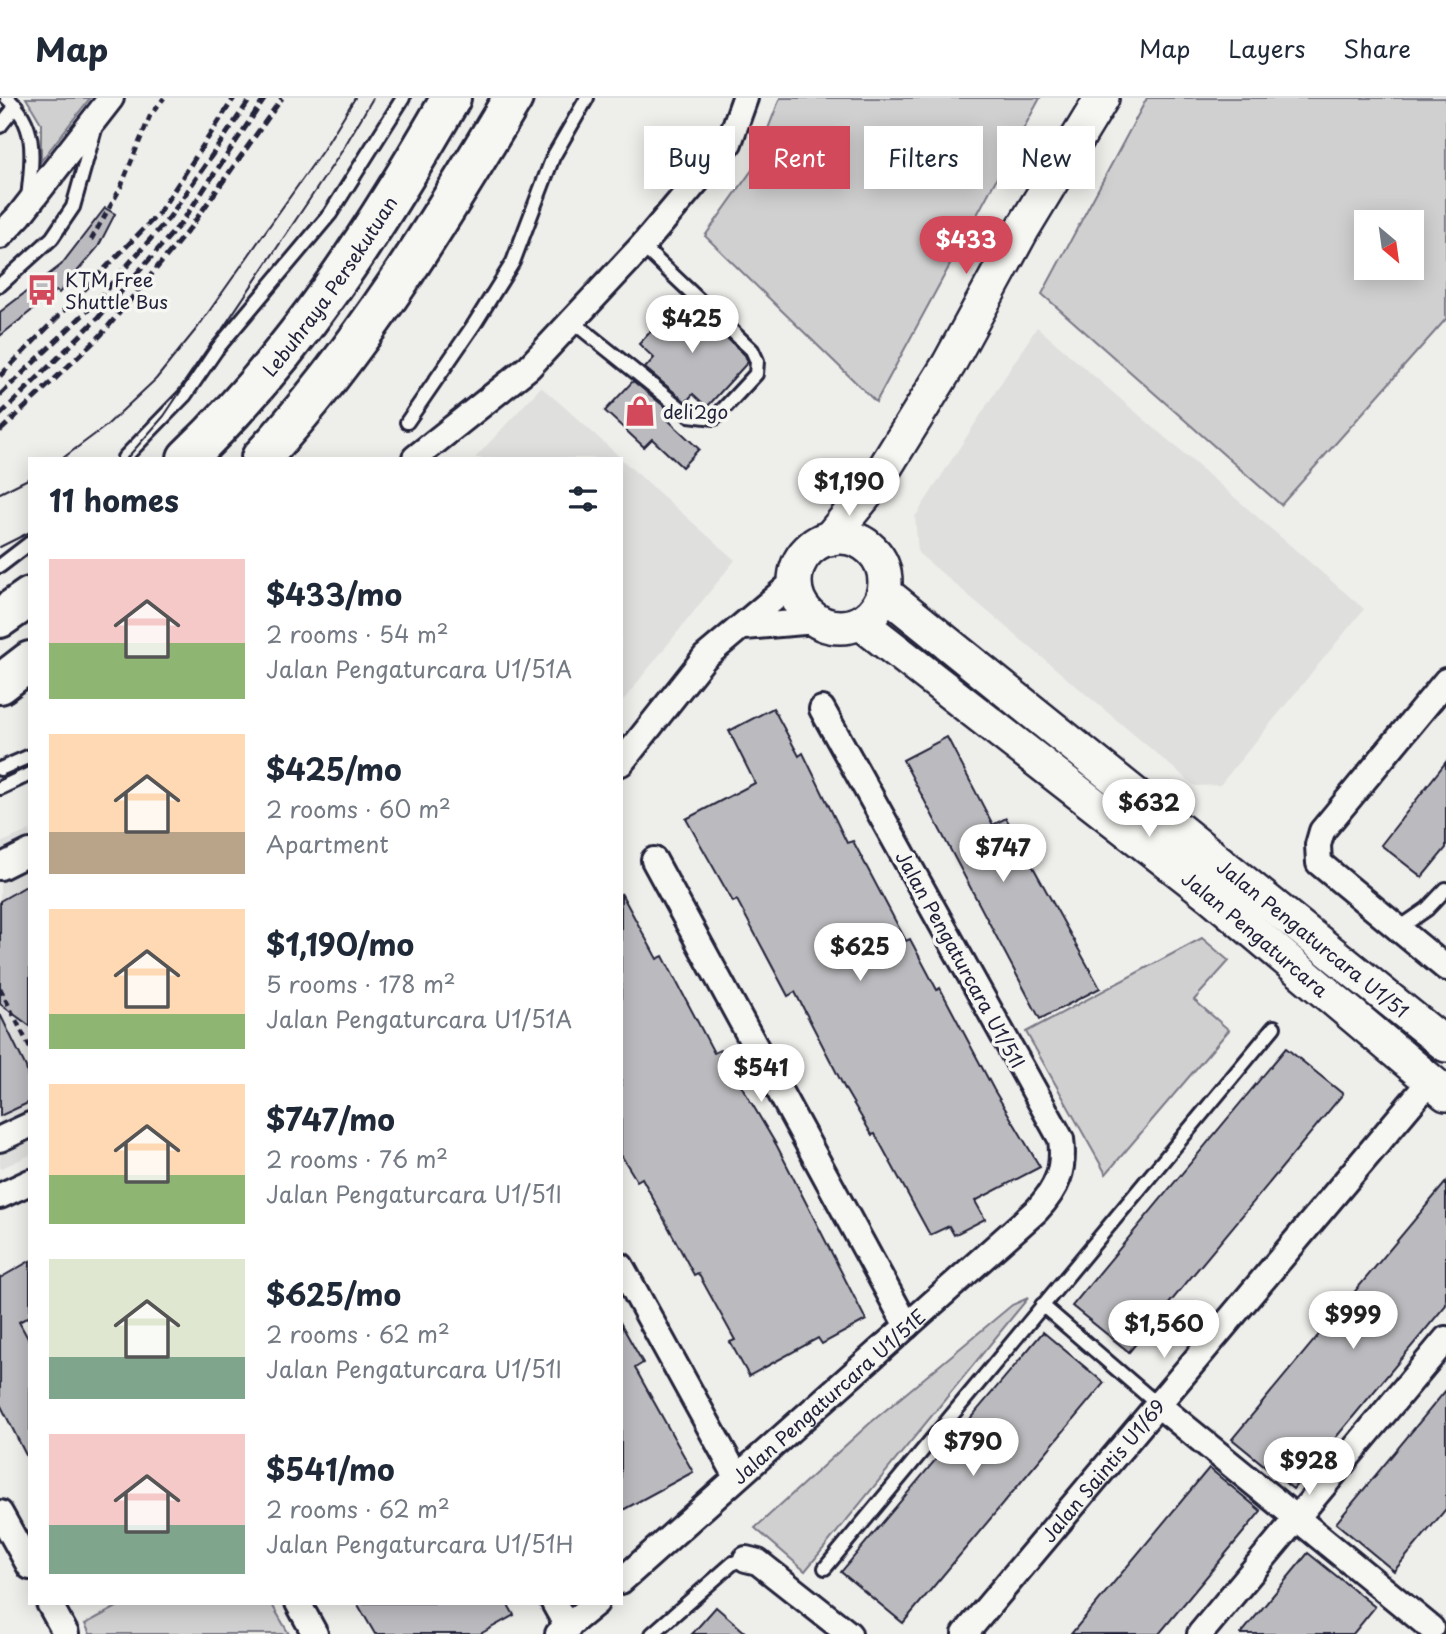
<!DOCTYPE html>
<html lang="en">
<head>
<meta charset="utf-8">
<style>
	:root { --surface:#fff; --page:#f6f6f7; --text:#1f2937; --muted:#747a83; --line:#e0e1e3; --accent:#d1495b }
	body { margin:0; font-family:"Playpen Sans",sans-serif; background:var(--page); color:var(--text); height:100vh; display:flex; flex-direction:column; font-size:26px; white-space:nowrap }
	* { box-sizing:border-box; margin:0 }
	p { font-size:23px; color:var(--muted) }
	.icon { flex:none; width:38px; height:38px; fill:none; stroke:currentColor; stroke-width:2; stroke-linecap:round; stroke-linejoin:round }
	.map { position:relative; flex:1; overflow:hidden }
	.sheet { position:absolute; left:28px; top:359px; width:595px; height:1148px; display:flex; flex-direction:column; background:var(--surface); border-radius:0px; box-shadow:0 4px 18px #0003 }
	.sheet>* { flex:none }
	.guide { position:absolute; left:644px; top:28px; width:665px; height:63px; display:flex; gap:14px }
	.needle { width:46px; rotate:151deg }
	.buttons { position:absolute; left:1354px; top:112px; display:grid; gap:14px }
	.buttons a { display:grid; place-items:center; width:70px; height:70px; border-radius:0px; background:var(--surface); box-shadow:0 4px 18px #0003; font-size:35px }
	.price { position:absolute; translate:-50% -60px; padding:0 16px; border-radius:24px; background:#fff; color:#222; font-size:23px; line-height:46px; filter:drop-shadow(0 2px 4px #0008) }
	.price::after { content:''; position:absolute; left:50%; top:42px; width:21px; height:16px; margin-left:-10px; background:inherit; clip-path:polygon(0 0,100% 0,50% 100%) }
	.price.current { background:var(--accent); color:#fff }
	ul { padding:0; list-style:none }
	li { display:flex; align-items:center; gap:21px; height:175px; padding:0 21px }
	li span { display:grid; place-items:center; flex:none; width:196px; height:140px; border-radius:0px; color:#555 }
	li>.icon { margin-inline-start:auto }
	span .icon { width:84px; height:84px; fill:#fffc; stroke-width:1 }
	li b { font-size:30px }
	h2 { display:flex; justify-content:space-between; align-items:center; height:84px; padding:0 21px; font-size:30px }
	.pill { padding:0 24px; border-radius:0px; background:var(--surface); box-shadow:0 4px 18px #0003; font-size:24px; line-height:63px }
	.pill.current { background:var(--accent); color:#fff }
	header { display:flex; align-items:center; gap:42px; box-sizing:border-box; height:98px; padding:0 35px; background:var(--surface); border-bottom:2px solid var(--line) }
	header strong { font-size:33px }
	nav { display:flex; gap:38px; margin-inline-start:auto; font-size:24px }
	.map>svg:first-child { display:block }
	.built { fill:#dfdfde }
	.green { fill:#d0d0d1; stroke:#797986; stroke-width:2; fill-rule:evenodd }
	.building { fill:#bbbbbf; stroke:#22223b; stroke-width:2 }
	.lines { fill:none; stroke-linecap:round; stroke-linejoin:round }
	.lane-casing { stroke:#22223b; stroke-width:18 }
	.street-casing { stroke:#22223b; stroke-width:30 }
	.secondary-casing { stroke:#22223b; stroke-width:38 }
	.highway-casing { stroke:#22223b; stroke-width:44 }
	.path { stroke:#22223b; stroke-width:4.5; stroke-dasharray:7 5; stroke-linecap:butt }
	.lane { stroke:#f6f6f2; stroke-width:12 }
	.street { stroke:#f6f6f2; stroke-width:24 }
	.secondary { stroke:#f6f6f2; stroke-width:33 }
	.highway { stroke:#f6f6f2; stroke-width:38 }
	.tram { stroke:#22223b; stroke-width:2 }
	.rail { stroke:#22223b; stroke-width:5; stroke-dasharray:10 5; stroke-linecap:butt }
	.labels { text-anchor:middle; dominant-baseline:central; stroke-width:7; stroke-linejoin:round; paint-order:stroke }
	.poi-label { font-size:19px; fill:#22223b; stroke:#f6f6f2; text-anchor:start }
	.street-label { font-size:19px; fill:#22223b; stroke:#f6f6f2 }
</style>
</head>
<body>
<header>
<strong>Map</strong>
<nav><a>Map</a><a>Layers</a><a>Share</a></nav>
</header>
<div class="map">
<svg width="1446" height="1536" viewBox="0 0 1446 1536">
	<rect width="100%" height="100%" fill="#eeeeeb"/>
	<filter id="ink" filterUnits="userSpaceOnUse"><feTurbulence type="fractalNoise" baseFrequency=".0143" numOctaves="2"/><feDisplacementMap in="SourceGraphic" scale="14" xChannelSelector="R" yChannelSelector="G"/><feConvolveMatrix kernelMatrix="1 2 1 2 8 2 1 2 1" color-interpolation-filters="sRGB"/></filter>
	<g filter="url(#ink)">
		<!-- built -->
		<g class="built">
			<polygon points="1037,229 1364,511 1220,687 1195,688 918,455 915,419"/>
			<polygon points="541,289 562,307 621,360 475,360"/>
			<polygon points="621,361 735,462 621,605"/>
			<polygon points="30,732 30,1057 0,1071 0,745"/>
		</g>
		<!-- green -->
		<g class="green">
			<polygon points="26,0 90,0 41,63 41,25"/>
			<polygon points="780,0 1040,0 876,304 705,138 752,72"/>
			<path d="M1147,0h299v221l-165,186 -239,-211zM1367,124h45v46h-45z"/>
			<polygon points="1202,840 1229,863 1194,902 1229,932 1106,1076 1026,934"/>
			<polygon points="1028,1200 805,1473 755,1430 869,1326 1012,1207"/>
			<polygon points="124,1505 271,1505 289,1536 90,1536 85,1526"/>
		</g>
		<!-- building -->
		<g class="building">
			<polygon points="105,110 115,116 98,149 59,195 56,193 0,238 0,214 61,167"/>
			<polygon points="683,199 745,257 748,264 707,309 693,296 686,304 645,270 654,260 639,246"/>
			<polygon points="633,283 675,317 669,323 699,351 682,369 652,341 644,349 605,313"/>
			<polygon points="773,610 799,658 803,655 847,745 853,743 906,843 910,841 937,892 940,890 994,992 1040,1069 975,1103 985,1121 954,1137 949,1128 930,1137 875,1036 872,1037 845,991 795,894 788,898 737,802 733,804 686,721 755,685 729,633"/>
			<polygon points="947,639 993,727 1006,720 1100,890 1040,921 903,662"/>
			<polygon points="1446,664 1446,750 1422,779 1381,747"/>
			<polygon points="30,786 30,928 0,906 0,803"/>
			<polygon points="621,795 657,861 663,858 714,955 720,952 777,1048 866,1222 822,1246 818,1240 749,1278 730,1244 735,1242 698,1175 694,1177 642,1080 637,1083 621,1057"/>
			<polygon points="0,916 26,969 30,991 30,1004 0,1018"/>
			<polygon points="1286,950 1343,996 1129,1254 1072,1208"/>
			<polygon points="1446,1084 1446,1207 1293,1391 1232,1341"/>
			<polygon points="30,1163 30,1218 19,1224 30,1244 30,1365 0,1306 0,1180"/>
			<polygon points="621,1226 643,1265 635,1270 693,1374 621,1413"/>
			<polygon points="1043,1234 1104,1285 903,1525 841,1474"/>
			<polygon points="1446,1292 1446,1411 1394,1473 1336,1425"/>
			<polygon points="1209,1370 1261,1413 1242,1436 1159,1536 1071,1536"/>
			<polygon points="1308,1455 1375,1509 1353,1536 1241,1536"/>
			<polygon points="357,1505 507,1505 514,1517 480,1536 375,1536"/>
			<polygon points="716,1509 747,1536 692,1536"/>
		</g>
		<g class="lines">
			<defs>
				<g id="lane">
					<path d="M7,0c32,28 25,62 21,100"/>
					<polyline points="0,28 16,8"/>
					<polyline points="0,187 52,140 73,109 95,31"/>
					<polyline points="572,223 689,317 715,320 756,276 757,263 752,252 642,148"/>
					<polyline points="407,324 475,225 513,164 553,59 587,0"/>
					<polyline points="124,360 185,297 216,252 330,116 403,0"/>
					<polyline points="0,468 30,445"/>
					<polyline points="0,671 30,658"/>
					<polyline points="0,690 30,676"/>
					<polyline points="1398,831 1427,811 1446,791"/>
					<polyline points="1042,1207 1157,1306"/>
					<polyline points="825,1470 1274,929"/>
					<polyline points="652,1536 733,1465 746,1461"/>
				</g>
				<g id="street">
					<polyline points="0,138 19,118 111,0"/>
					<polyline points="415,360 529,269 642,148 729,45 745,0"/>
					<polyline points="744,529 816,523"/>
					<polyline points="1446,583 1322,733 1318,747 1319,765 1446,870"/>
					<polyline points="621,665 705,559 795,483"/>
					<polyline points="654,762 907,1228"/>
					<polyline points="0,769 30,754"/>
					<polyline points="0,1041 30,1027"/>
					<polyline points="0,1098 30,1084"/>
					<polyline points="621,1168 737,1379"/>
					<polyline points="1157,1306 1431,1530"/>
					<polyline points="0,1415 30,1469"/>
					<polyline points="746,1461 758,1464 849,1536"/>
					<path id="s1" d="M621,1483l416,-371c20,-22 28,-40 24,-71l-239,-430"/>
					<polyline points="49,1505 66,1536"/>
					<polyline points="298,1505 315,1536"/>
					<polyline points="554,1505 568,1530"/>
					<polyline points="558,1536 596,1505"/>
					<path id="s2" d="M965,1536l465,-553"/>
					<polyline points="1200,1536 1446,1241"/>
				</g>
				<g id="secondary">
					<circle cx="840" cy="484" r="45"/>
					<polyline points="829,441 876,384 949,266 1022,132 1102,0"/>
					<path id="s3" d="M885,495l561,452"/>
					<path id="s4" d="M861,525l349,272 236,199"/>
				</g>
				<g id="highway">
					<path id="s5" d="M187,360c108,-103 190,-231 264,-360"/>
					<path d="M261,360c100,-108 177,-234 252,-360"/>
					<polyline points="0,520 30,499"/>
					<polyline points="0,586 30,563"/>
				</g>
			</defs>
			<!-- lane casing -->
			<use href="#lane" class="lane-casing"/>
			<!-- street casing -->
			<use href="#street" class="street-casing"/>
			<!-- secondary casing -->
			<use href="#secondary" class="secondary-casing"/>
			<!-- highway casing -->
			<use href="#highway" class="highway-casing"/>
			<!-- path -->
			<g class="path">
				<polyline points="91,142 120,91 150,18 164,0"/>
				<polyline points="0,890 30,950"/>
			</g>
			<!-- lane -->
			<use href="#lane" class="lane"/>
			<!-- street -->
			<use href="#street" class="street"/>
			<!-- secondary -->
			<use href="#secondary" class="secondary"/>
			<!-- highway -->
			<use href="#highway" class="highway"/>
			<!-- tram -->
			<g class="tram">
				<polyline points="63,360 106,328 156,281 198,229 323,52 355,0"/>
				<polyline points="127,360 164,318 340,56 373,0"/>
				<polyline points="0,395 30,380"/>
				<polyline points="0,449 30,434"/>
			</g>
			<!-- rail -->
			<g class="rail">
				<polyline points="0,278 159,115 234,0"/>
				<polyline points="0,297 89,211 169,120 251,0"/>
				<polyline points="0,317 98,220 182,124 265,0"/>
				<polyline points="0,333 101,237 190,130 282,0"/>
			</g>
		</g>
	</g>
	<!-- icons -->
	<defs>
		<symbol id="bus-bare" viewBox="-9 -9 18 18"><path d="M-5-6H5V4H4V6H2V4H-2V6H-4V4H-5ZM-3.5-4V0h7V-4ZM-3.5 1.2v1.5H-2V1.2ZM2 1.2v1.5H3.5V1.2Z" fill="#d1495b" stroke="#f6f6f2" stroke-width="2.5" paint-order="stroke"/></symbol>
		<symbol id="shop-bare" viewBox="-9 -9 18 18"><path d="M-5-2.5h2.3a2.7 3.5 0 0 1 5.4 0H5L5.5 6h-11ZM-1.5-2.5h3a1.5 2.3 0 0 0-3 0Z" fill="#d1495b" stroke="#f6f6f2" stroke-width="2.5" paint-order="stroke"/></symbol>
	</defs>
	<g fill-rule="evenodd">
		<use href="#bus-bare" x="20" y="170" width="44" height="44"/>
		<use href="#shop-bare" x="618" y="291" width="44" height="44"/>
	</g>
	<g class="labels">
		<!-- poi labels -->
		<g class="poi-label">
			<text x="65" y="181">KTM Free<tspan x="65" dy="22">Shuttle Bus</tspan></text>
			<text x="663" y="313">deli2go</text>
		</g>
		<!-- street labels -->
		<g class="street-label">
			<text stroke="none"><textPath href="#s5" startOffset="224">Lebuhraya Persekutuan</textPath></text>
			<text stroke="none"><textPath href="#s4" startOffset="502">Jalan Pengaturcara</textPath></text>
			<text stroke="none"><textPath href="#s3" startOffset="550">Jalan Pengaturcara U1/51</textPath></text>
			<text transform="translate(961 861) rotate(61)">Jalan Pengaturcara U1/51I</text>
			<text stroke="none"><textPath href="#s1" startOffset="278">Jalan Pengaturcara U1/51E</textPath></text>
			<text stroke="none"><textPath href="#s2" startOffset="214">Jalan Saintis U1/69</textPath></text>
		</g>
	</g>
</svg>
<div class="buttons">
<a><svg class="needle" viewBox="-14 -14 28 28"><path d="M0-13l5 13h-10z" fill="#e53935"/><path d="M0 13l5-13h-10z" fill="#747a83"/></svg></a>
</div>
<b class="price current" style="left:966px;top:178px">$433</b>
<b class="price" style="left:692px;top:257px">$425</b>
<b class="price" style="left:849px;top:420px">$1,190</b>
<b class="price" style="left:1149px;top:741px">$632</b>
<b class="price" style="left:1003px;top:786px">$747</b>
<b class="price" style="left:860px;top:885px">$625</b>
<b class="price" style="left:761px;top:1006px">$541</b>
<b class="price" style="left:1353px;top:1253px">$999</b>
<b class="price" style="left:1164px;top:1262px">$1,560</b>
<b class="price" style="left:973px;top:1380px">$790</b>
<b class="price" style="left:1309px;top:1399px">$928</b>
<div class="guide">
<a class="pill">Buy</a>
<a class="pill current">Rent</a>
<a class="pill">Filters</a>
<a class="pill">New</a>
</div>
<section class="sheet">
<h2>11 homes<svg class="icon" aria-label="filters" viewBox="0 0 24 24"><path d="M4 7h16M4 17h16"/><circle cx="9" cy="7" r="2"/><circle cx="15" cy="17" r="2"/></svg></h2>
<ul>
<li><span style="background:linear-gradient(#f6c9c9 60%,#8fb573 0)"><svg class="icon" aria-label="home" viewBox="0 0 24 24"><path d="M3 11l9-7 9 7M6 9v11h12V9"/></svg></span><div><b>$433/mo</b><p>2 rooms · 54 m²</p><p>Jalan Pengaturcara U1/51A</p></div></li>
<li><span style="background:linear-gradient(#ffd9b3 70%,#b9a48a 0)"><svg class="icon" aria-label="home" viewBox="0 0 24 24"><path d="M3 11l9-7 9 7M6 9v11h12V9"/></svg></span><div><b>$425/mo</b><p>2 rooms · 60 m²</p><p>Apartment</p></div></li>
<li><span style="background:linear-gradient(#ffd9b3 75%,#8fb573 0)"><svg class="icon" aria-label="home" viewBox="0 0 24 24"><path d="M3 11l9-7 9 7M6 9v11h12V9"/></svg></span><div><b>$1,190/mo</b><p>5 rooms · 178 m²</p><p>Jalan Pengaturcara U1/51A</p></div></li>
<li><span style="background:linear-gradient(#ffd9b3 65%,#8fb573 0)"><svg class="icon" aria-label="home" viewBox="0 0 24 24"><path d="M3 11l9-7 9 7M6 9v11h12V9"/></svg></span><div><b>$747/mo</b><p>2 rooms · 76 m²</p><p>Jalan Pengaturcara U1/51I</p></div></li>
<li><span style="background:linear-gradient(#dfe7d0 70%,#7fa58c 0)"><svg class="icon" aria-label="home" viewBox="0 0 24 24"><path d="M3 11l9-7 9 7M6 9v11h12V9"/></svg></span><div><b>$625/mo</b><p>2 rooms · 62 m²</p><p>Jalan Pengaturcara U1/51I</p></div></li>
<li><span style="background:linear-gradient(#f6c9c9 65%,#7fa58c 0)"><svg class="icon" aria-label="home" viewBox="0 0 24 24"><path d="M3 11l9-7 9 7M6 9v11h12V9"/></svg></span><div><b>$541/mo</b><p>2 rooms · 62 m²</p><p>Jalan Pengaturcara U1/51H</p></div></li>
</ul>
</section>
</div>
</body>
</html>
